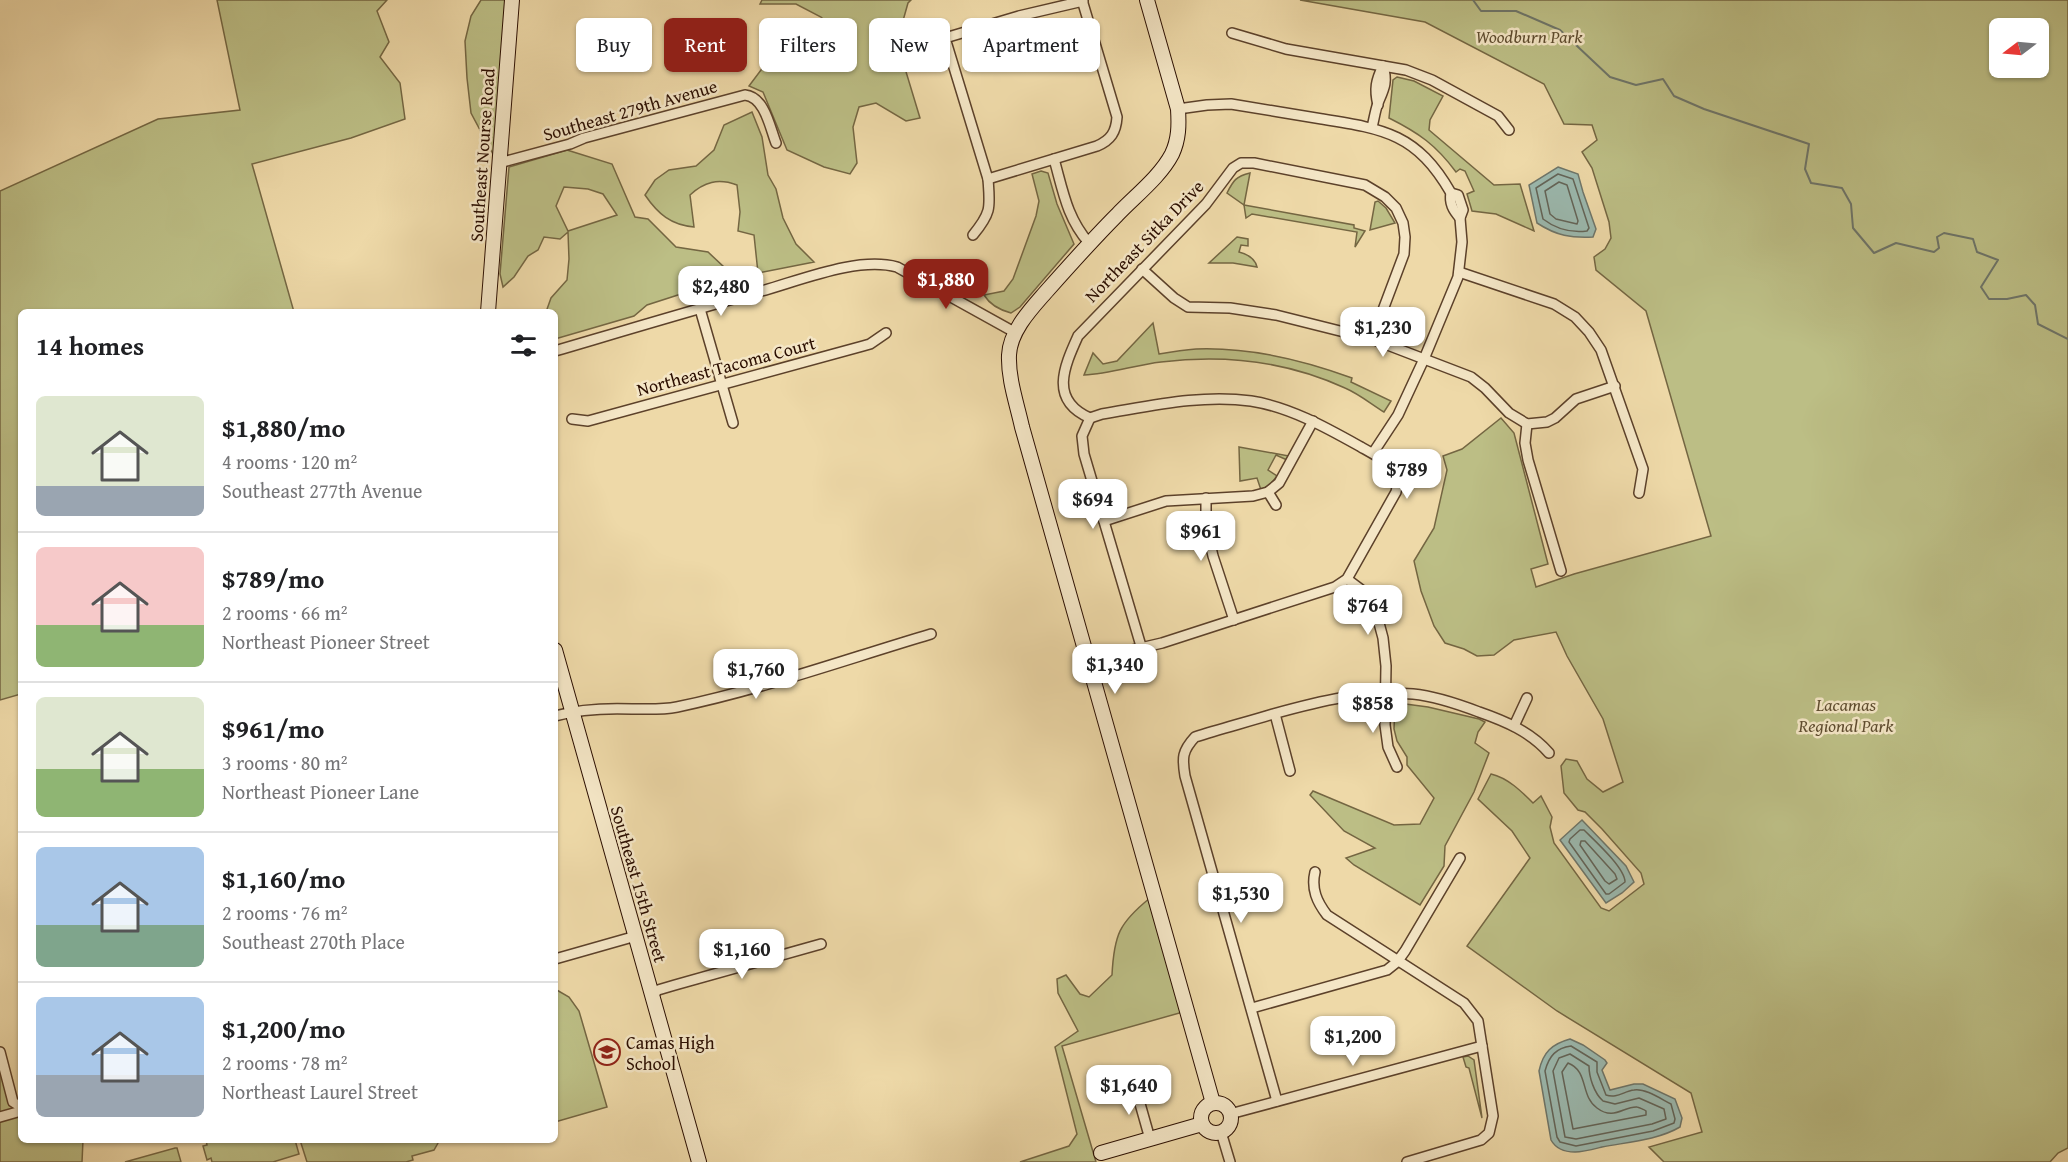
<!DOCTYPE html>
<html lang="en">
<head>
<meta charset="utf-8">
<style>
	:root { --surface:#fff; --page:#f6f6f6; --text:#202124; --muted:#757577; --line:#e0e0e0; --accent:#8f2418 }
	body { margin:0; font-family:"Gentium Book Plus",serif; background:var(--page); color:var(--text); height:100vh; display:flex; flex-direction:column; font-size:22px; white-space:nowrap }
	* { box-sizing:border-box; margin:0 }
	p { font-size:20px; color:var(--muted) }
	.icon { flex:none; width:33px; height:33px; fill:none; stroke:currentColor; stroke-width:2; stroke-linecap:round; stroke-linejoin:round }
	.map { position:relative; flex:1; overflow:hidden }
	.details { position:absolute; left:18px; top:309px; width:540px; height:834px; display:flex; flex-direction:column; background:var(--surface); border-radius:9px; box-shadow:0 2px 4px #0004 }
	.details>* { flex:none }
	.hud { position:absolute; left:576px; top:18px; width:570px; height:54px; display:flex; gap:12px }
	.needle { width:39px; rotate:254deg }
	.buttons { position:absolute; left:1989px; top:18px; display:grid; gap:12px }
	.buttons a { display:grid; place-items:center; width:60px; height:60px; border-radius:9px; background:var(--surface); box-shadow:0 2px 4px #0004; font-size:30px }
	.price { position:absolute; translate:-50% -51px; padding:0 14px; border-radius:12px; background:#fff; color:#222; font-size:20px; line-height:39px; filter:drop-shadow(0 2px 3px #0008) }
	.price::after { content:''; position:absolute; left:50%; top:36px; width:18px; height:14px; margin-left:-9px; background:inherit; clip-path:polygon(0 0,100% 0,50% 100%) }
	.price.on { background:var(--accent); color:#fff }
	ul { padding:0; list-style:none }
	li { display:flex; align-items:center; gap:18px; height:150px; padding:0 18px }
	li+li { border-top:2px solid var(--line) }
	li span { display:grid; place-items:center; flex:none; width:168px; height:120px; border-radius:9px; color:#555 }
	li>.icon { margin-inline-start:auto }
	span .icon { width:72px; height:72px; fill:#fffc; stroke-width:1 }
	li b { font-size:26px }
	h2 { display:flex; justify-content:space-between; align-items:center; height:72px; padding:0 18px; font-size:26px }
	.chip { padding:0 21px; border-radius:9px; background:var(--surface); box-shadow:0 2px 4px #0004; font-size:21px; line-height:54px }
	.chip.on { background:var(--accent); color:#fff }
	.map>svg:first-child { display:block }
	.green { fill:#bcbe85; stroke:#746642; stroke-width:1.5; fill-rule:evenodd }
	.water { fill:#9bb9af; stroke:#6e7569; stroke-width:1.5 }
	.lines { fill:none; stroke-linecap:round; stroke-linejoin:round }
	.shore { stroke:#636458; stroke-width:1.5 }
	.stream { stroke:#6e7569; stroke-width:2 }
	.street-casing { stroke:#5c412a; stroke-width:12 }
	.secondary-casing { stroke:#2b0e00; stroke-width:16 }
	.street { stroke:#f4e6c6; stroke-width:9 }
	.secondary { stroke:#f4e6c6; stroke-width:14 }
	.labels { text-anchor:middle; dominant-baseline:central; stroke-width:5; stroke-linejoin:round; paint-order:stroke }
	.park-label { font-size:18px; font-style:italic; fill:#5e4c2f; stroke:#f4e6c6 }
	.street-label { font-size:18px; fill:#2b0e00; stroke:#f4e6c6 }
	.poi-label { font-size:18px; fill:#2b0e00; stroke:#f4e6c6; text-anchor:start }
</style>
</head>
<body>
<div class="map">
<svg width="2068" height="1162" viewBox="0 0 2068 1162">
	<rect width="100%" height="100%" fill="#eed9a8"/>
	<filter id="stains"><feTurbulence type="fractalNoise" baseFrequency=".00333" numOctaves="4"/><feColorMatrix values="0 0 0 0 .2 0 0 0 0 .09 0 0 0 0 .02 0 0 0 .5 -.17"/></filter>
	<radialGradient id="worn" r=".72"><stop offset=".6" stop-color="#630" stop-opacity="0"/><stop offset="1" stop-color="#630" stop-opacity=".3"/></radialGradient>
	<!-- green -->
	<g class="green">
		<polygon points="217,0 387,0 377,11 389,42 380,57 400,83 405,119 351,138 252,164 294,312 21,312 21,694 0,700 0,191 158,119 240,110"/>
		<polygon points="481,0 507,0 495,158 471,113 467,78 465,41 471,16"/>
		<polygon points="762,0 911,0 908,3 897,42 920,118 906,121 876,103 859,107 853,127 857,163 850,174 824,167 787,150 763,92 749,86 776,50 793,55 804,63 831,64 839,48 838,33 821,17 796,4 760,4"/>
		<path d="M1300,0h768v1148l-10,5 -8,9h-386l-15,-15 53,-15 -11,-39 -134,-82 -90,-65 63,-88 -18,-27 -34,-32 13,-25c17,4 30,17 42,29l8,-7 11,21 -2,10 4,16 47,65 8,3 35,-27 -3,-11 -39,-44 -17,-17 -7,-2 -14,-17 -3,-27 5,-7 11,2 10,18 16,13 20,-10 -20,-63 -36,-63 -11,-24 -42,8 -20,15 -17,1 -13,-7 -19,-6 -11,-17 -13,-35 -7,-30 20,-33 13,-58 -4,-14 19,-7 39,-31 13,15 34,131 -17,5 5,18 38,-13 137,-38 -65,-225 -50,-41 -2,-13 11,-8 6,-11 -2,-16 -17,-54 -10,-16 15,-12 -5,-15 -28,-1 -20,-40 -119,-62zM2000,28h38v40h-38z"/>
		<path d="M1397,77l17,4 29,15 -13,24 -1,10 65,55 26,-1 14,47 -38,-17 -24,-3 -5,-17 7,-3 -9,-20 -5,-2 -4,3c-20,-27 -37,-39 -67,-54l4,-38z"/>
		<path d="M752,112l10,25 6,38 8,14 7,29 13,26 18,18 -56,11 -4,-38 -16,-4 2,-19 -3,-27c-19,-7 -33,-3 -47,10l4,32c-23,-2 -36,-13 -49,-32l10,-15 14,-10 27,-4 18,-16 10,-25z"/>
		<path d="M567,150l45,14 23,53 13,2 28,28 32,5 17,16 -23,16 -21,10 -34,11 -13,11 -79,23v-27h-9l5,-14 16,-18 2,-21 -1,-27 -8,7 -16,-2 -6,13 -10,6 -14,21 -11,10 -3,-13 9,-107zM564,187l24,2 15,5 14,21 -49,16 -12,-25z"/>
		<path d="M1041,171l7,2 9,31 17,40 -54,63 -9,6c-11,-3 -21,-8 -27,-18l20,-4 9,-12 23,-63 3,-15 -7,-27z"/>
		<path d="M1250,173l-6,32 -17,-12c6,-12 9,-17 23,-20z"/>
		<polygon points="1378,201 1386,208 1395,223 1370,230 1375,202"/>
		<polygon points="1244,205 1354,225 1354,228 1365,231 1355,247 1357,232 1252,214 1246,218"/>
		<path d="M1237,237l11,2v7l-7,-1 -2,7c8,2 16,6 18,15l-24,-4h-24z"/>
		<path d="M1153,323l6,31c12,-2 25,-4 37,-5 54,-2 107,11 156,29l-1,4 40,19 -7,11c-13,-8 -25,-18 -39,-24 -59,-27 -120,-34 -184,-26 -26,3 -51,12 -77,13l9,-22 10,11 14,-3z"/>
		<polygon points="1239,447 1289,456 1287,460 1276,455 1268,470 1277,476 1270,485 1261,490 1257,478 1240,481"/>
		<polygon points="1398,703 1428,707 1479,719 1485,722 1478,732 1475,743 1489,753 1474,792 1445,846 1444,866 1420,905 1354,865 1346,858 1375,848 1344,831 1310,795 1313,791 1394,825 1420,824 1434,798 1407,765 1407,757 1397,741 1394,729 1395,705"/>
		<path d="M1150,898l33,114 -121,34 34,116h-76l49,-16 8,-12 -22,-87 23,-16 -20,-38 -1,-14 9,-4 14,19 9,3 23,-22c2,-40 7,-52 38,-77z"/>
		<polygon points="555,989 569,997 579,1011 607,1107 555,1122"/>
		<polygon points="1468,1056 1474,1060 1482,1118 1469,1068 1466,1067 1463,1057"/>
		<polygon points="0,1064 10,1101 16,1113 0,1117"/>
		<polygon points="21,1115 21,1140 83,1140 82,1162 0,1162 0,1121"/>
		<polygon points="206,1140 295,1140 299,1154 273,1162 212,1162 211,1158 207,1160 203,1146 207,1145"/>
		<polygon points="300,1140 437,1140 438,1143 434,1150 412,1156 413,1160 406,1162 307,1162"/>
		<polygon points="177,1148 181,1162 125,1162 175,1148"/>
	</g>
	<!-- water -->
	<g class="water">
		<path d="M1558,167l20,7 5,18 13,37 -3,8c-22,1 -36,-1 -56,-14l-8,-38z"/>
		<polygon points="1582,820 1626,866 1634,882 1622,893 1606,903 1560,840"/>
		<path d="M1570,1039l13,6 22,15 2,3 -5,7 8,20 24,-6h9l32,15 7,19 -2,9c-22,13 -52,15 -78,20 -8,2 -19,5 -27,5 -11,0 -19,-3 -24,-12l-12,-69c4,-19 13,-27 31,-32z"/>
	</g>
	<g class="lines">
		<!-- shore -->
		<g class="shore">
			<path d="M1558,174l15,5 16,49 -2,3c-16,2 -31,-2 -44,-12l-7,-31z"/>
			<polygon points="1559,182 1567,185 1578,221 1577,224 1556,219 1550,214 1545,191"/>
			<path d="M1580,830h4c11,11 41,38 41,52l-16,12h-3l-37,-52 1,-3z"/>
			<polygon points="1581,841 1585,841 1615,874 1617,879 1609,884 1605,881 1580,845"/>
			<path d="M1571,1046l26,16v10l9,23c11,4 18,-4 28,-5 11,-2 27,9 37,14l4,15 -1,4 -21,8 -77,15 -16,-4 -3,-5 -12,-66c4,-15 11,-23 26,-25z"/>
			<path d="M1570,1054l19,12c0,11 5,27 14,35l12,3 24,-6 25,11 2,10 -14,5 -76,15 -11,-2 -12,-66 6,-13z"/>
			<path d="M1568,1063c21,8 12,33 29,45 17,13 27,-2 40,-1 1,0 8,3 9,4v4l-73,14 -11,-57z"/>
		</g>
		<!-- stream -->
		<polyline class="stream" points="1473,0 1481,11 1516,11 1560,30 1610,77 1636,85 1663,79 1674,96 1704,109 1809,144 1805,169 1811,183 1842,188 1851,204 1853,228 1874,253 1896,243 1934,252 1939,248 1937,237 1944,233 1973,239 1977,252 1998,260 1981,287 1989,299 2007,299 2026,295 2035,305 2038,324 2068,339"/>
		<defs>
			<g id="street">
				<polyline points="1232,33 1286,49 1406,70 1432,80 1498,116 1509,130"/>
				<path d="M1378,105c-4,-16 -2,-25 5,-39"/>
				<path d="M1178,109l29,-4 24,-1c30,5 61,10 91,15 63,10 95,15 129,74l7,2 5,15 -3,8 2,24 -4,35 -34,82 -26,56 -25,38"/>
				<path d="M1372,127c2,-7 3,-16 6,-24 6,-14 10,-21 5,-37"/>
				<path d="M1054,159c9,32 13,59 35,84"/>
				<path d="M499,163l71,-19 14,-6 161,-43c20,2 25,33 31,48"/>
				<path d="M988,179l109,-33c14,-6 19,-14 20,-29l-35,-117"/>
				<path d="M1451,193c-2,10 2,17 9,25"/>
				<path d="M973,235c19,-23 17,-28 15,-56l-43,-141 74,-22 64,-15"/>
				<polyline points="1142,269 1174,298 1188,307 1230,308 1276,315 1372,339 1471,377 1485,388 1509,413 1527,424 1547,422 1555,418 1576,399 1615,386"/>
				<polyline points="1459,272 1554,304 1575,317 1589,332 1601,350 1643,469 1639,493"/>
				<polyline points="700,309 733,423"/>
				<path d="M555,351c68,-20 135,-40 203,-59 41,-11 99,-36 139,-25l119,66"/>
				<path d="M1090,418c-41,-18 -26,-51 -12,-82l128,-132 27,-36 8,-5h13l111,22 20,12 11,11 7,15 2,14 -1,17 -32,85"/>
				<polyline points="1090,418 1082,436 1084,454 1141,646"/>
				<polyline points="572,419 588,421 863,346 870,344 886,333"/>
				<polyline points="1527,424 1525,443 1528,460 1561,571"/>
				<polyline points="1268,492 1276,505"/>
				<polyline points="1206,498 1206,526 1213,556 1234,620"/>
				<polyline points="1104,521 1166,501 1253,496 1268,492 1279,483 1313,421"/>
				<polyline points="1347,579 1363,591 1375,608 1383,638 1386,666 1385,725 1388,747 1397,767"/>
				<path d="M1089,660l73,-17 173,-56 12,-8 49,-87c7,-24 -17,-35 -35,-45 -34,-19 -71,-40 -110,-46 -50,-7 -100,5 -149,13l-12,4"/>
				<polyline points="1275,714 1290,771"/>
				<path d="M555,716c25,-7 51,-8 77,-7 15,0 30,1 45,-2 86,-18 170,-48 254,-73"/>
				<polyline points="1514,726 1527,698"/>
				<path d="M1315,872c-4,17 2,30 12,43l137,88 14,18 15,95 -4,17 -8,7 -74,22"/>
				<polyline points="555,959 636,936"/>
				<polyline points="652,995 658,990 675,985 821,944"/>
				<polyline points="1252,1008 1387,970 1397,962 1405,951 1460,858"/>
				<polyline points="0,1052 13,1102 21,1107"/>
				<polyline points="1135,1086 1150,1139"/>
				<path d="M1277,1101l-92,-325c-3,-18 -3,-25 10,-39 25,-8 52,-15 78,-23 47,-13 90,-24 140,-20 22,2 45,10 66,18 26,9 52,20 70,41"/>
				<polyline points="1230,1114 1482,1046"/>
				<polyline points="0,1117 21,1111"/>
				<polyline points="1221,1132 1230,1162"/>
			</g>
			<g id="secondary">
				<path d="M1147,0l31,109c1,16 1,30 -6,45 -12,23 -37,42 -55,61 -25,25 -48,51 -72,78 -14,16 -35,38 -36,62 -1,24 8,49 13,72l191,676"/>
				<polyline points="488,312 512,0"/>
				<polyline points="555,650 699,1162"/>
				<circle cx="1216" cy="1118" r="15"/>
				<polyline points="1101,1153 1202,1124"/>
			</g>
		</defs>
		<!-- street casing -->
		<use href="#street" class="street-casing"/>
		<!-- secondary casing -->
		<use href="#secondary" class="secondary-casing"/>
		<!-- street -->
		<use href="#street" class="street"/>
		<!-- secondary -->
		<use href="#secondary" class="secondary"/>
	</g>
	<!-- icons -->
	<defs>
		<symbol id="school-ring" viewBox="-11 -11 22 22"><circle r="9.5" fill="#f4e6c6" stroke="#8f2418" stroke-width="1.5"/><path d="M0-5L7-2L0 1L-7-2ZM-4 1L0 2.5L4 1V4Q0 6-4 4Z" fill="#8f2418"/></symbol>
	</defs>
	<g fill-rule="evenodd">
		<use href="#school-ring" x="592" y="1037" width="30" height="30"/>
	</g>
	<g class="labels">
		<!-- park labels -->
		<g class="park-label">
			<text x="1529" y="36">Woodburn Park</text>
			<text x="1846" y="704">Lacamas<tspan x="1846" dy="21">Regional Park</tspan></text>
		</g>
		<!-- street labels -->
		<g class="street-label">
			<text transform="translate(630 110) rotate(-16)">Southeast 279th Avenue</text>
			<text transform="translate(482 155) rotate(-86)">Southeast Nourse Road</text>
			<text transform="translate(1144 241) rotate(-46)">Northeast Sitka Drive</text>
			<text transform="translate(726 366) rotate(-15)">Northeast Tacoma Court</text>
			<text transform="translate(639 884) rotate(74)">Southeast 15th Street</text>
		</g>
		<!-- poi labels -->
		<g class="poi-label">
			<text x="626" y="1042">Camas High<tspan x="626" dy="21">School</tspan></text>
		</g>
	</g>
	<rect width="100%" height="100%" filter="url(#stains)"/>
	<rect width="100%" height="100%" fill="url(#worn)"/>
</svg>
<div class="buttons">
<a><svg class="needle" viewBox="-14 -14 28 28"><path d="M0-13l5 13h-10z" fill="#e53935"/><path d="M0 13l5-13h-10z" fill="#757577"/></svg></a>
</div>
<b class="price on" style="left:946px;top:310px">$1,880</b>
<b class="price" style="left:721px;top:317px">$2,480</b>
<b class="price" style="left:1383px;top:358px">$1,230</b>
<b class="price" style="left:1407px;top:500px">$789</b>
<b class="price" style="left:1093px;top:530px">$694</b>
<b class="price" style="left:1201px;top:562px">$961</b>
<b class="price" style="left:1368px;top:636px">$764</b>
<b class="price" style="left:1115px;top:695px">$1,340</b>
<b class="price" style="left:756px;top:700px">$1,760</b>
<b class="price" style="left:1373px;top:734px">$858</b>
<b class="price" style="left:1241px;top:924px">$1,530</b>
<b class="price" style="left:742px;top:980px">$1,160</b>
<b class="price" style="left:1353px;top:1067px">$1,200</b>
<b class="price" style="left:1129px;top:1116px">$1,640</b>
<div class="hud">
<a class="chip">Buy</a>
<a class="chip on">Rent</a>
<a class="chip">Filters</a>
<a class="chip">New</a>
<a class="chip">Apartment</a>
</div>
<section class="details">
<h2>14 homes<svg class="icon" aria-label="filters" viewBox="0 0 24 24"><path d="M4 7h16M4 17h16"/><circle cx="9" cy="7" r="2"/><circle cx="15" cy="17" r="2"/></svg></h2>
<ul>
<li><span style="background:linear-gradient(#dfe7d0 75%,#9aa5b1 0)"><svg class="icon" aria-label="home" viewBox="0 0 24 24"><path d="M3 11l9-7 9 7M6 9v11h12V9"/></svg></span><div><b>$1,880/mo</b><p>4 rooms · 120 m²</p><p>Southeast 277th Avenue</p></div></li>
<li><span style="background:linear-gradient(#f6c9c9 65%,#8fb573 0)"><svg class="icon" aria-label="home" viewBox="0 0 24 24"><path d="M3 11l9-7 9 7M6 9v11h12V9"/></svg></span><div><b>$789/mo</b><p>2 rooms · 66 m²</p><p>Northeast Pioneer Street</p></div></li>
<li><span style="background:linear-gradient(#dfe7d0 60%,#8fb573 0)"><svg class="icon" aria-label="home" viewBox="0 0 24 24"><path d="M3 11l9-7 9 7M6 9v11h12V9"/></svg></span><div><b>$961/mo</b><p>3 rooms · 80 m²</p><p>Northeast Pioneer Lane</p></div></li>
<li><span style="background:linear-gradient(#a9c7e8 65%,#7fa58c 0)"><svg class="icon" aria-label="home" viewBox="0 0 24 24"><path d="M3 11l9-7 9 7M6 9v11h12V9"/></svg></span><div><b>$1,160/mo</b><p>2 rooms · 76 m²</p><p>Southeast 270th Place</p></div></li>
<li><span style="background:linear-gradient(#a9c7e8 65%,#9aa5b1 0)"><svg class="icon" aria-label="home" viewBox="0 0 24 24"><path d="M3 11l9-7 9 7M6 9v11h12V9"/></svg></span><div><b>$1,200/mo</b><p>2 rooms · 78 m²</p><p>Northeast Laurel Street</p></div></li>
</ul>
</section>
</div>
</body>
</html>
